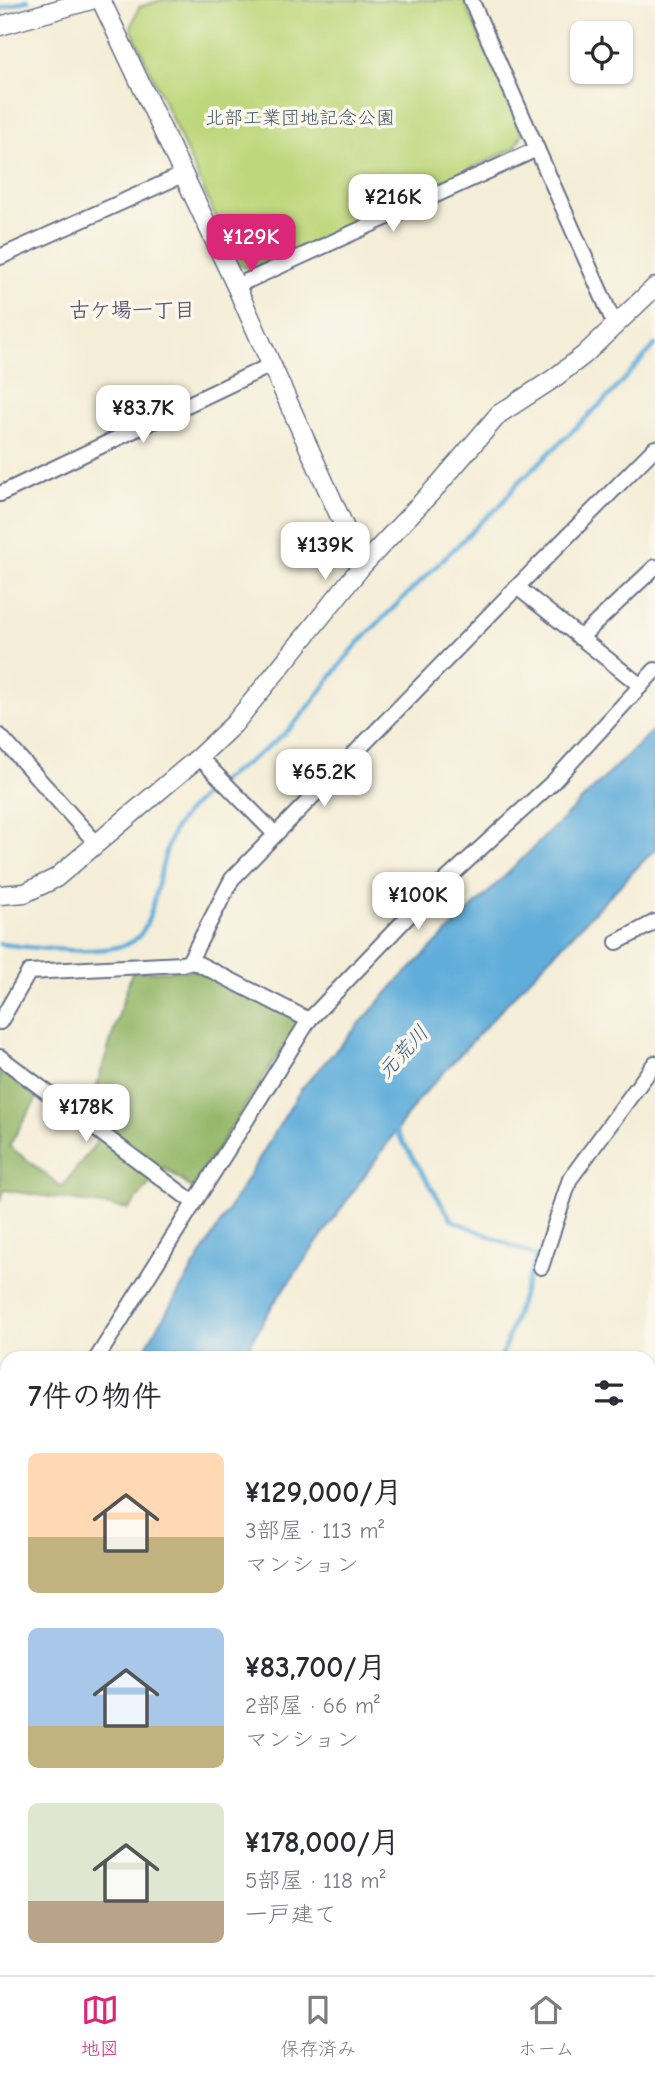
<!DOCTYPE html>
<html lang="ja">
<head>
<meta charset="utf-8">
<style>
	:root { --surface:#fff; --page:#f2f2f3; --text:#2b2b33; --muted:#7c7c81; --line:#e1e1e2; --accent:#db2777 }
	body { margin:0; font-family:"Comic Neue","Klee One",sans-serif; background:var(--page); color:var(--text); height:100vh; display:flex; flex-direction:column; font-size:26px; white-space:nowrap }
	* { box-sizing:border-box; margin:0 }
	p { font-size:23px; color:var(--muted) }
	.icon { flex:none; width:38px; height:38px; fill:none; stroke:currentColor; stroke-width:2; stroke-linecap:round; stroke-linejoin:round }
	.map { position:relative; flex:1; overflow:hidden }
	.sheet { position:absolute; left:0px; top:1351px; width:656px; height:625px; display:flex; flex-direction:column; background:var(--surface); border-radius:21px 21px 0 0; box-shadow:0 2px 5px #0004 }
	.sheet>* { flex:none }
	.controls { position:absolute; left:570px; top:21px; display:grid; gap:14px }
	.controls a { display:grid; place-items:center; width:63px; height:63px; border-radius:10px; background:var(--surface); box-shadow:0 2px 5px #0004; font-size:35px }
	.price { position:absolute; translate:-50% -60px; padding:0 16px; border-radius:14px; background:#fff; color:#222; font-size:23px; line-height:46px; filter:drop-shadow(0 2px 4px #0008) }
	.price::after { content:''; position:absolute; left:50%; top:42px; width:21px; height:16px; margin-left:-10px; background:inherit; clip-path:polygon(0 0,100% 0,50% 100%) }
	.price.on { background:var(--accent); color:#fff }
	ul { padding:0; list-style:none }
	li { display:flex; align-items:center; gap:21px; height:175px; padding:0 28px }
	li span { display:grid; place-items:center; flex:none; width:196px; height:140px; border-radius:10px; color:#555 }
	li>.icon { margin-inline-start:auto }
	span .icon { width:84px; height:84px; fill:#fffc; stroke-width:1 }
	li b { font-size:30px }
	h2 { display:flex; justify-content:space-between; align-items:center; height:84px; padding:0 28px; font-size:30px }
	.tabs { display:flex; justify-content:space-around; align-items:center; height:98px; border-top:2px solid var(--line); background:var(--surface); font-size:19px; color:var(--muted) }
	.tabs a { display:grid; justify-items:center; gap:4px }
	.tabs .on { color:var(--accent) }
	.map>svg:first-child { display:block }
	.green { fill:#bed77b; stroke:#6c836c; stroke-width:2 }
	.forest { fill:#96b86b; stroke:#587464; stroke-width:2 }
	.water { fill:#60adda; stroke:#3e6e9c; stroke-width:2 }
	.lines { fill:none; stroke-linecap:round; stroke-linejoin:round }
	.stream { stroke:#60adda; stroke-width:4.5 }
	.minor-casing { stroke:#677288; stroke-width:18 }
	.tertiary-casing { stroke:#677288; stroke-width:21 }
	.minor { stroke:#fff; stroke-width:14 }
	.tertiary { stroke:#fff; stroke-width:18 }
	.labels { text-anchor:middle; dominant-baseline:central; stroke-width:7; stroke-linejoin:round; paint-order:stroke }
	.park-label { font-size:19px; fill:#445965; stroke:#fbf7ec }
	.neighbourhood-label { font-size:21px; font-weight:bold; fill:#615c70; stroke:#fbf7ec }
	.water-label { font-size:21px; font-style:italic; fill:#335b89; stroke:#fbf7ec }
</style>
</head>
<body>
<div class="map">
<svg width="655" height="1975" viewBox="0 0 655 1975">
	<rect width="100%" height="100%" fill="#fbf7ec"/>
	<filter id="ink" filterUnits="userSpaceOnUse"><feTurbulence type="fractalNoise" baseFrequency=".0143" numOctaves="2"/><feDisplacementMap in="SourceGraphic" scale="14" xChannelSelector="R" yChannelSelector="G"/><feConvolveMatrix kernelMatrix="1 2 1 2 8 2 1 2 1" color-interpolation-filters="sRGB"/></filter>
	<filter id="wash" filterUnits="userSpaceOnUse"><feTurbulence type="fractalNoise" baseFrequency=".00686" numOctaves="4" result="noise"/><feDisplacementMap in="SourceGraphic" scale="28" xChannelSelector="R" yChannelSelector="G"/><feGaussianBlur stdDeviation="1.57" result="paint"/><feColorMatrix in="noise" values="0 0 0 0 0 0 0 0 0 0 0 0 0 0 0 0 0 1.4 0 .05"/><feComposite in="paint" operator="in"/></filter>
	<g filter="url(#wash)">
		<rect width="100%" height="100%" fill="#f4edd7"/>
		<!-- green -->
		<polygon class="green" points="162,0 464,0 522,134 515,148 252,270 237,264 131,28 139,7"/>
		<!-- forest -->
		<polygon class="forest" points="195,970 301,1020 192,1188 163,1167 129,1209 4,1190 0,1202 0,1070 37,1098 9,1146 62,1187 96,1143 88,1114 132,972"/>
		<!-- water -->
		<g class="water">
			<polygon points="655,728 655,849 521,988 419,1099 272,1306 242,1358 139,1358 301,1089 397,982"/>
			<polygon points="7,1619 7,1853 0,1875 0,1636"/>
		</g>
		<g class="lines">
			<!-- stream -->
			<g class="stream">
				<polyline points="0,9 28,0"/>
				<path d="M0,944c30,3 112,15 136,-5 22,-18 22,-88 43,-117 30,-40 75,-59 109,-92 26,-25 44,-57 67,-83 41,-44 86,-84 128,-127l16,-13 18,-23 93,-89 45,-50"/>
				<polyline points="394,1128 452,1220 536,1256 501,1358"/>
				<polyline points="163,1975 167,1969"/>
			</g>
		</g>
	</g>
	<g filter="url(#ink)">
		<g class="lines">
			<defs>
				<g id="minor">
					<polyline points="471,0 615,325"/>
					<polyline points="0,257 182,175"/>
					<polyline points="236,286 537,149"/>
					<polyline points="0,494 271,365"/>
					<polyline points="517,587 655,448"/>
					<polyline points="580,638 655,567"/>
					<polyline points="0,736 97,844"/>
					<polyline points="199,757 275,834"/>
					<polyline points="617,942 655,922"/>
					<polyline points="189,962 199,964 309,1020"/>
					<polyline points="0,1022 29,972 182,964 189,962 232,879 517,587 641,686"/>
					<polyline points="0,1057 193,1202"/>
					<polyline points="541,1267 570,1179 655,1063"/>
					<polyline points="97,1358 309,1020 422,902 553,782 655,670"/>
					<polyline points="0,1481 7,1479"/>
					<polyline points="0,1533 7,1517"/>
				</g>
				<g id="tertiary">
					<polyline points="101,0 236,286 362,566"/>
					<polyline points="0,26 91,0"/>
					<polyline points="0,895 25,893 56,878 199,757 234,724 362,566 439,484 499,414 553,379 584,355 655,287"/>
				</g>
			</defs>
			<!-- minor casing -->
			<use href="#minor" class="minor-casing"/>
			<!-- tertiary casing -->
			<use href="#tertiary" class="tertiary-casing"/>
			<!-- minor -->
			<use href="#minor" class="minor"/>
			<!-- tertiary -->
			<use href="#tertiary" class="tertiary"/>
		</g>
	</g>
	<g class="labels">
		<!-- park labels -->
		<g class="park-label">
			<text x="300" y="118">北部工業団地記念公園</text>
		</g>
		<!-- neighbourhood labels -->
		<g class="neighbourhood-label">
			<text x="132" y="310">古ケ場一丁目</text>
		</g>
		<!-- water labels -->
		<g class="water-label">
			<text transform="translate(403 1052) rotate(-47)">元荒川</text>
		</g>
	</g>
</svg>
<div class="controls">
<a><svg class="icon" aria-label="locate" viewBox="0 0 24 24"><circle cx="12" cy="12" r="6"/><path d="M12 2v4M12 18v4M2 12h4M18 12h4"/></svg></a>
</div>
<b class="price" style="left:393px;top:234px">¥216K</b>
<b class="price on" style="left:251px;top:274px">¥129K</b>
<b class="price" style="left:143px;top:445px">¥83.7K</b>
<b class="price" style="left:325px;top:582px">¥139K</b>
<b class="price" style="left:324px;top:809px">¥65.2K</b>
<b class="price" style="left:418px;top:932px">¥100K</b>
<b class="price" style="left:86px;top:1144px">¥178K</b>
<section class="sheet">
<h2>7件の物件<svg class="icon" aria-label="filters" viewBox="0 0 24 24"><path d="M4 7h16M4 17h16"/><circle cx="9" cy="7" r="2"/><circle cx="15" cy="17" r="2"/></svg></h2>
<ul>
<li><span style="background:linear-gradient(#ffd9b3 60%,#c2b280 0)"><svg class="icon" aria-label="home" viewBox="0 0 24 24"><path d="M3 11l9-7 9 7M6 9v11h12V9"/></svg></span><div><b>¥129,000/月</b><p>3部屋 · 113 m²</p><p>マンション</p></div></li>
<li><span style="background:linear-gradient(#a9c7e8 70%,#c2b280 0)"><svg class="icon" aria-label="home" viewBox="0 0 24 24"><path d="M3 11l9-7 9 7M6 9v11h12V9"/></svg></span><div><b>¥83,700/月</b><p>2部屋 · 66 m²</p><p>マンション</p></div></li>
<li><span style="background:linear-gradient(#dfe7d0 70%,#b9a48a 0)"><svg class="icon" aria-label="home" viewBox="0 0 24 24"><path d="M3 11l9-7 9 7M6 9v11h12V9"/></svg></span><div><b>¥178,000/月</b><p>5部屋 · 118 m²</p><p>一戸建て</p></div></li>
</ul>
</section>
</div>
<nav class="tabs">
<a class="on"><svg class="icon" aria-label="map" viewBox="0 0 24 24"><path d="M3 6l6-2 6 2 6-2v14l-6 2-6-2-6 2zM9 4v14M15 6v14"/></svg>地図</a>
<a><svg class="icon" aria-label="saved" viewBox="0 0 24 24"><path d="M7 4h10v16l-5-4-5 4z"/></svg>保存済み</a>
<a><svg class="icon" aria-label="home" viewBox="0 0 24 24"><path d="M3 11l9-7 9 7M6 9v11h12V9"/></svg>ホーム</a>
</nav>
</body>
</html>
